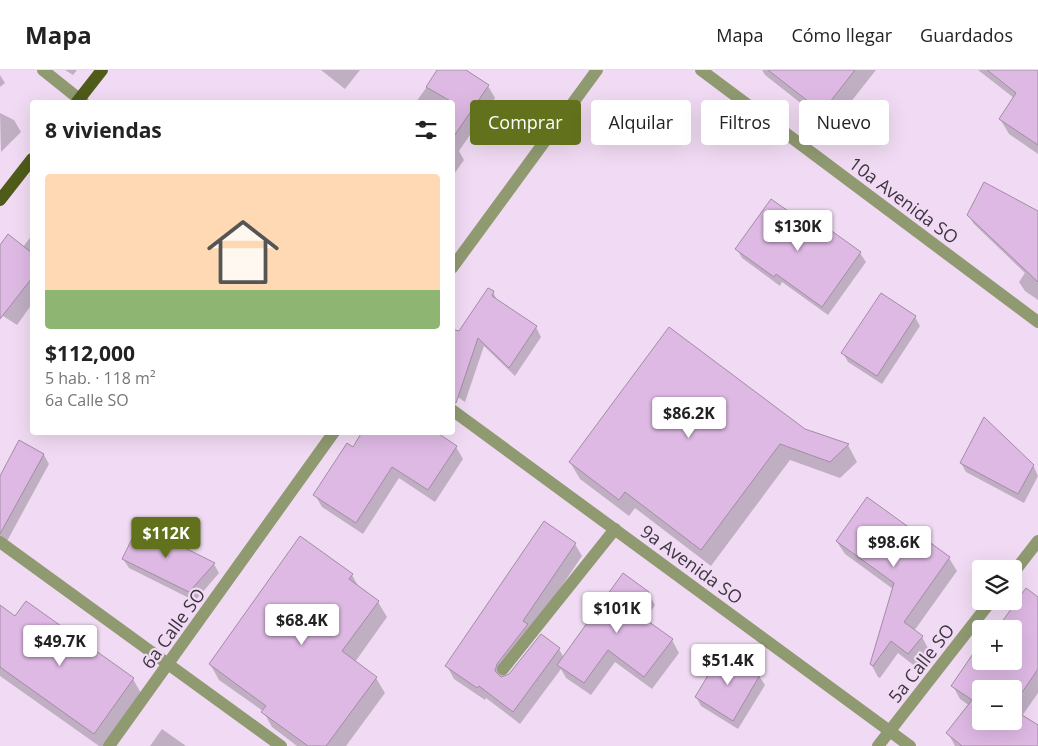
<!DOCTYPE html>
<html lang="es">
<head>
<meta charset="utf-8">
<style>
	:root { --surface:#fff; --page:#f6f6f6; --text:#222; --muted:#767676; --line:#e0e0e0; --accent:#62711c }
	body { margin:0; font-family:"Open Sans",sans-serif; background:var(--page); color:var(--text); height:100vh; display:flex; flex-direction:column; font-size:19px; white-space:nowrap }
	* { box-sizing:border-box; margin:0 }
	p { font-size:16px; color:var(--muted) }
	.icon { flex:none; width:28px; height:28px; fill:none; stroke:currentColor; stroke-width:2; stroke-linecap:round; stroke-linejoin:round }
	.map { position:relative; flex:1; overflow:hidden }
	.sheet { position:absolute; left:30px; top:30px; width:425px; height:335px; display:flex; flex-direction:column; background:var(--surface); border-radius:5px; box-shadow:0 5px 20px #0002 }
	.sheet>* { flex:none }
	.banner { position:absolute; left:470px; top:30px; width:475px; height:45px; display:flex; gap:10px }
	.buttons { position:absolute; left:972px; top:490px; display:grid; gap:10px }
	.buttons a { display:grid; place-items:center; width:50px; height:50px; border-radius:5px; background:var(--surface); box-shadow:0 5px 20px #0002; font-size:25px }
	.price { position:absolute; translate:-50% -42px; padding:0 11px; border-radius:5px; background:#fff; color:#222; font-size:16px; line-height:32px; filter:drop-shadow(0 1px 2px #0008) }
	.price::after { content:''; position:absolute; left:50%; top:30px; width:15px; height:11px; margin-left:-8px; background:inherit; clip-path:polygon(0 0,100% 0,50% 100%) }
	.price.current { background:var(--accent); color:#fff }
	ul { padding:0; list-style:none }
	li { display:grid; align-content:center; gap:10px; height:265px; padding:0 15px }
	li+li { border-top:1px solid var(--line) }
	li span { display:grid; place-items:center; height:155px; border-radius:5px; color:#555 }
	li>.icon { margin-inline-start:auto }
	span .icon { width:90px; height:90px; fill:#fffc; stroke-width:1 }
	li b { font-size:21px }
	h2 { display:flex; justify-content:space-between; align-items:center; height:60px; padding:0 15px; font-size:21px }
	.chip { padding:0 18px; border-radius:5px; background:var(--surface); box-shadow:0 5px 20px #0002; font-size:18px; line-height:45px }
	.chip.current { background:var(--accent); color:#fff }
	header { display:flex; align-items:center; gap:30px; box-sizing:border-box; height:70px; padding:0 25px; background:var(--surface); border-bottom:1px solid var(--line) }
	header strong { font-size:24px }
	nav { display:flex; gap:28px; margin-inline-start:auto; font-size:18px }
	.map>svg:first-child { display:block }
	.shadow { fill:#0003; fill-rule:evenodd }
	.building { fill:#deb9e4; stroke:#a28da5 }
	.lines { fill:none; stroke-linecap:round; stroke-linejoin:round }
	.minor { stroke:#909a71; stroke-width:12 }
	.major { stroke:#4f5b19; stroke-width:12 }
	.labels { text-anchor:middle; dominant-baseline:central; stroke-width:4.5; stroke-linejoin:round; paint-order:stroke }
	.street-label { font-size:18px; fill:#3d353f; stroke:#f1dbf4 }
</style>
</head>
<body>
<header>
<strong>Mapa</strong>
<nav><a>Mapa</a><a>Cómo llegar</a><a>Guardados</a></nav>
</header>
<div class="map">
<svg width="1038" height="676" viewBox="0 0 1038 676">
	<rect width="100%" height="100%" fill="#f1dbf4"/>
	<!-- shadow -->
	<g class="shadow">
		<polygon points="65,0 77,0 73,5"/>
		<polygon points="321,0 360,0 345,19"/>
		<polygon points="439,0 464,0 488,16 495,28 459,81 464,90 452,107 452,32 416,32"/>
		<polygon points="762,0 876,0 831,57 765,5"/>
		<polygon points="978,0 1038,0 1038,84 1009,64 1000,49 1014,28"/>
		<polygon points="0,5 5,13 0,17"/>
		<polygon points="0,43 14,50 21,62 1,82"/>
		<polygon points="1038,142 1038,230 1025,221 1019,212 1025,203 974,154 968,145"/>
		<polygon points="32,165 32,234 17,255 0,244 0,177 23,177"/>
		<polygon points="821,166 860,183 866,192 828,245 782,212 780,216 742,188 737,179"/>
		<polygon points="493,222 498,232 536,257 541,267 515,306 484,276 465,332 452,323"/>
		<polygon points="915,247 920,256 882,314 848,292 843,283"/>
		<polygon points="804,360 848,375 857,392 840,408 790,390 711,496 635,438 629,446 580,409 570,392"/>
		<polygon points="19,372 44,385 49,394 6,473 0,469 0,408"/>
		<polygon points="456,377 463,389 435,432 399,408 363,464 322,437 315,425 353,378"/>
		<polygon points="961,393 1033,395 1038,406 1024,433 966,402"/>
		<polygon points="837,472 949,488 957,501 914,561 922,567 929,580 916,597 898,583 880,608 878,607 871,594 893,519 845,484"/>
		<polygon points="575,474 582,486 531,562 535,568 503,608 559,579 564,588 648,523 655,535 645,550 672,570 679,583 652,619 615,592 591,625 566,608 561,599 520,654 486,628 485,630 454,609 447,596"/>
		<polygon points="123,489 214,494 219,503 195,531 129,498"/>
		<polygon points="352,505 360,519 378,532 387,547 355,592 376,608 385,623 346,676 297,676 272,657 263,641 219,610 210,594"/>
		<path d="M1038,528v95l-16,23 16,10v20h-83l-7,-13 22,-27 -10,-7 -7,-13 28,-42v17h33v-32zM981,619h33v32h-33z"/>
		<polygon points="0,537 16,548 133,609 142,625 105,676 99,676 0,606"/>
		<polygon points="723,584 759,606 765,615 738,659 701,636 696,627"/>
		<polygon points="162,659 186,676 150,676"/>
	</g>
	<!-- building -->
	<g class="building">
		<polygon points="437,0 466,0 489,15 452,69 452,32 426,17"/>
		<polygon points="768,0 855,0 822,42"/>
		<polygon points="987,0 1038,0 1038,75 999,49 1016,23"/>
		<polygon points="984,112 1038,141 1038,212 967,145"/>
		<polygon points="771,129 821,164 826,157 861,182 822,237 776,204 774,207 735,179"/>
		<polygon points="8,164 32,183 32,208 0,249 0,175"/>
		<polygon points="488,218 494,221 492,226 537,256 509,298 478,268 456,333 452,332 452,259 459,261"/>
		<polygon points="881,223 916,246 877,306 841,283"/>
		<polygon points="669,257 805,359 849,374 830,392 780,374 701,480 625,422 619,430 569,392"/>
		<polygon points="984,347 1034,395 1018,424 960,393"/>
		<polygon points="362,362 436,362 457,376 428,420 392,397 356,453 313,425 347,373 353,377"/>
		<polygon points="19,370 44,384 0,464 0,406"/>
		<polygon points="867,427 950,487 904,552 923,566 908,584 891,571 873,596 870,594 894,513 836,471"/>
		<polygon points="544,451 576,473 523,551 528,554 497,594 495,601 501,607 509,604 541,564 560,578 513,642 479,616 477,618 445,596"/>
		<polygon points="139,455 215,493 189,522 122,489"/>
		<polygon points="300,466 353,504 349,509 379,531 342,581 377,607 326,676 308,676 261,642 266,636 209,594"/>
		<polygon points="623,503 649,522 635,542 673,569 644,607 608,580 584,613 557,595"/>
		<polygon points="1026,518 1038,527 1038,599 1014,634 1014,619 981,619 981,651 1014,651 1014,640 1038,655 1038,676 962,676 946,663 972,630 951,616 981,572 981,591 1014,591 1014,559 997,559"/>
		<polygon points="26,531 134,608 94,664 0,597 0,535 15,546"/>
		<polygon points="722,582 760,605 733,651 695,627"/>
	</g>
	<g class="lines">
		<!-- minor -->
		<g class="minor">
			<polyline points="43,0 83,32"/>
			<polyline points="701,0 1038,252"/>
			<polyline points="452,198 597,0"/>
			<polyline points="452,340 910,676"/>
			<polyline points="0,472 281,676"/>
			<polyline points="1014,502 1038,471"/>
			<polyline points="503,599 615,459"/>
			<polyline points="109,676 334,362"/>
			<polyline points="878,676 991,531"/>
		</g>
		<!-- major -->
		<g class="major">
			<polyline points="77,32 102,0"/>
			<polyline points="0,130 32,89"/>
		</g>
	</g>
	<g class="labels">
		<!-- street labels -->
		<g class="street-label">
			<text transform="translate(904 130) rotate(37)">10a Avenida SO</text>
			<text transform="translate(692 494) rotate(36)">9a Avenida SO</text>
			<text transform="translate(173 558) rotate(-54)">6a Calle SO</text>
			<text transform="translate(921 593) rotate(-52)">5a Calle SO</text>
		</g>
	</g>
</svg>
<div class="buttons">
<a><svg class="icon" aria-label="layers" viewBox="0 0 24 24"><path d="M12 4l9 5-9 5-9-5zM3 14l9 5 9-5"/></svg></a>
<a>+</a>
<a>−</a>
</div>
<b class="price" style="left:798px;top:182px">$130K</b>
<b class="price" style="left:689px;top:369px">$86.2K</b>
<b class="price current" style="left:166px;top:489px">$112K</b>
<b class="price" style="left:894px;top:498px">$98.6K</b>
<b class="price" style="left:617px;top:564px">$101K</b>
<b class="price" style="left:302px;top:576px">$68.4K</b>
<b class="price" style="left:60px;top:597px">$49.7K</b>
<b class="price" style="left:728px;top:616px">$51.4K</b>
<div class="banner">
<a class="chip current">Comprar</a>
<a class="chip">Alquilar</a>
<a class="chip">Filtros</a>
<a class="chip">Nuevo</a>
</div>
<section class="sheet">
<h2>8 viviendas<svg class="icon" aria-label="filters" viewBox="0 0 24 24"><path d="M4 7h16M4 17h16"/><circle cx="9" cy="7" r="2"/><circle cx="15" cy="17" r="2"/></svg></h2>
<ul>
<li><span style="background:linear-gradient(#ffd9b3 75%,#8fb573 0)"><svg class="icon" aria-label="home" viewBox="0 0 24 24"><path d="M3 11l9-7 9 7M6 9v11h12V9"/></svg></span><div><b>$112,000</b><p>5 hab. · 118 m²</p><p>6a Calle SO</p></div></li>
</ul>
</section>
</div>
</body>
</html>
